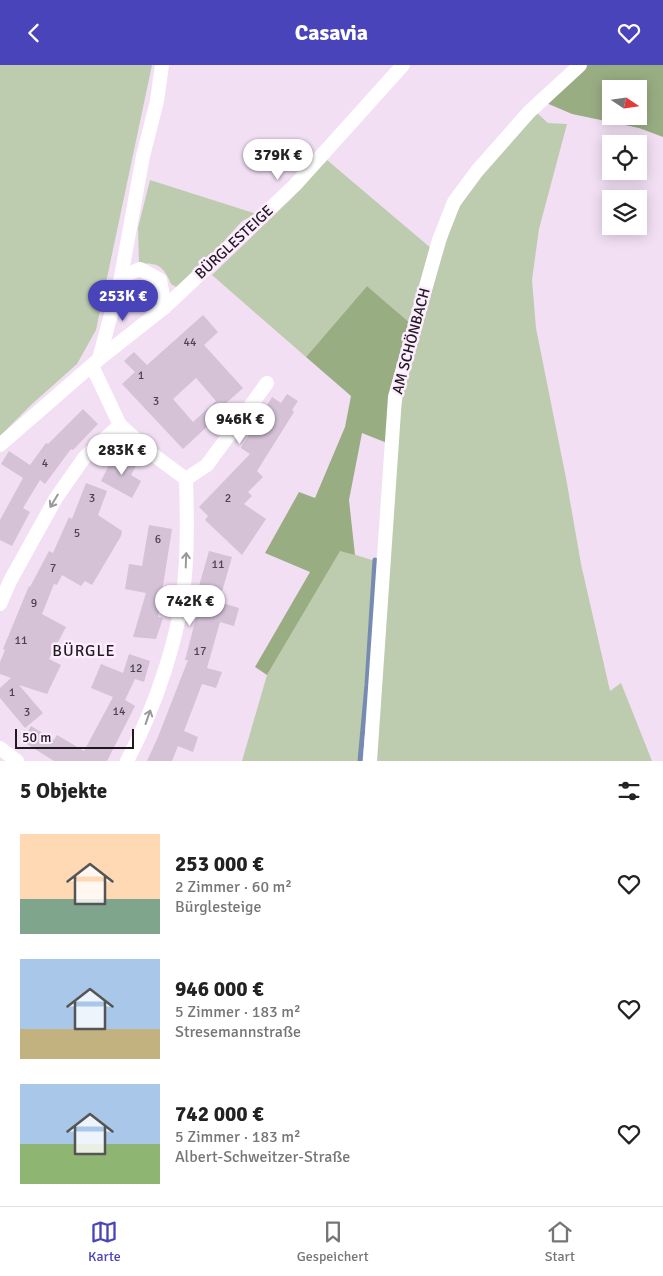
<!DOCTYPE html>
<html lang="de">
<head>
<meta charset="utf-8">
<style>
	:root { --surface:#fff; --page:#f6f6f6; --text:#222; --muted:#767676; --line:#e0e0e0; --accent:#4a44ba }
	body { margin:0; font-family:Signika,sans-serif; background:var(--page); color:var(--text); height:100vh; display:flex; flex-direction:column; font-size:19px; white-space:nowrap }
	* { box-sizing:border-box; margin:0 }
	p { font-size:16px; color:var(--muted) }
	.icon { flex:none; width:28px; height:28px; fill:none; stroke:currentColor; stroke-width:2; stroke-linecap:round; stroke-linejoin:round }
	.map { position:relative; height:696px; overflow:hidden }
	.panel { display:flex; flex-direction:column; background:var(--surface); flex:1 }
	.panel>* { flex:none }
	.needle { width:32px; rotate:103deg }
	.controls { position:absolute; left:602px; top:15px; display:grid; gap:10px }
	.controls a { display:grid; place-items:center; width:45px; height:45px; border-radius:0px; background:var(--surface); box-shadow:0 2px 12px #0003; font-size:25px }
	.scale { position:absolute; left:15px; bottom:12px; width:119px; box-sizing:border-box; padding-left:5px; border:2px solid #1f1920; border-top:0; font-size:14px; line-height:18px; white-space:nowrap; color:#1f1920; -webkit-text-stroke:4px #fdedfe; paint-order:stroke }
	.price { position:absolute; translate:-50% -42px; padding:0 11px; border-radius:18px; background:#fff; color:#222; font-size:16px; line-height:32px; filter:drop-shadow(0 1px 2px #0008) }
	.price::after { content:''; position:absolute; left:50%; top:30px; width:15px; height:11px; margin-left:-8px; background:inherit; clip-path:polygon(0 0,100% 0,50% 100%) }
	.price.current { background:var(--accent); color:#fff }
	ul { padding:0; list-style:none }
	li { display:flex; align-items:center; gap:15px; height:125px; padding:0 20px }
	li span { display:grid; place-items:center; flex:none; width:140px; height:100px; border-radius:0px; color:#555 }
	li>.icon { margin-inline-start:auto }
	span .icon { width:60px; height:60px; fill:#fffc; stroke-width:1 }
	li b { font-size:21px }
	h2 { display:flex; justify-content:space-between; align-items:center; height:60px; padding:0 20px; font-size:21px }
	header { display:flex; justify-content:space-between; align-items:center; height:65px; padding:0 20px; background:var(--accent); color:#fff; font-size:22px; font-weight:700 }
	.menu { display:flex; justify-content:space-around; align-items:center; height:70px; border-top:1px solid var(--line); background:var(--surface); font-size:14px; color:var(--muted) }
	.menu a { display:grid; justify-items:center; gap:2px }
	.menu .current { color:var(--accent) }
	.map>svg:first-child { display:block }
	.green { fill:#bdccae }
	.forest { fill:#99ad83; fill-rule:evenodd }
	.lines { fill:none; stroke-linecap:round; stroke-linejoin:round }
	.stream { stroke:#778bb2; stroke-width:5 }
	.building { fill:#d5c2d7; fill-rule:evenodd }
	.street { stroke:#fff; stroke-width:14 }
	.oneway { stroke:#9a989b }
	.labels { text-anchor:middle; dominant-baseline:central; stroke-width:5; stroke-linejoin:round; paint-order:stroke }
	.number-label { font-size:12px; fill:#4c434e }
	.street-label { font-size:15px; fill:#1f1920; stroke:#fdedfe }
	.neighbourhood-label { font-size:16px; letter-spacing:1px; fill:#1f1920; stroke:#fdedfe }
</style>
</head>
<body>
<header><svg class="icon" aria-label="back" viewBox="0 0 24 24"><path d="M15 5l-7 7 7 7"/></svg>Casavia<svg class="icon" aria-label="heart" viewBox="0 0 24 24"><path d="M12 20l-8-8c-3-5 5-10 8-4 3-6 11-1 8 4z"/></svg></header>
<div class="map">
<svg width="663" height="696" viewBox="0 0 663 696">
	<rect width="100%" height="100%" fill="#f2dff4"/>
	<!-- green -->
	<g class="green">
		<polygon points="0,0 152,0 96,265 77,299 31,340 0,371"/>
		<polygon points="537,48 548,58 567,59 539,164 532,215 536,263 566,413 581,499 610,626 621,618 652,696 376,696 400,347 407,309 454,151 477,113"/>
		<polygon points="327,95 432,184 410,258 367,221 306,292 212,210 291,134"/>
		<path d="M150,115l107,34 -15,7 -24,27 -40,40 -7,-4c-7,-17 -13,-22 -32,-20l-1,-36z"/>
		<path d="M137,217h10l6,6c2,15 -7,26 -23,24 -8,-12 -2,-21 7,-30z"/>
		<polygon points="340,485 375,496 359,696 242,696 267,610"/>
	</g>
	<!-- forest -->
	<g class="forest">
		<path d="M586,0h77v72l-24,-9 -67,-14 -28,-12zM611,24h28v27h-28z"/>
		<polygon points="367,221 410,258 387,378 362,368 349,435 355,490 340,486 267,610 255,602 310,507 265,488 299,427 315,433 345,362 351,331 306,292"/>
	</g>
	<g class="lines">
		<!-- stream -->
		<polyline class="stream" points="360,696 367,620 375,495"/>
	</g>
	<!-- building -->
	<g class="building">
		<path d="M203,250l15,17 -14,13 39,43 -19,17 3,3 -44,41 -61,-65 13,-12 -11,-11 10,-9 13,13zM196,313l20,23 -23,21 -20,-23z"/>
		<polygon points="287,329 298,336 292,345 294,347 257,406 263,412 248,427 252,431 244,439 266,454 242,490 205,455 208,451 199,442 250,389 241,383 272,332 281,338"/>
		<polygon points="83,344 98,359 73,385 71,384 45,419 40,415 23,443 30,447 12,481 0,475 0,455 23,413 1,399 9,386 30,400 46,378 48,379"/>
		<polygon points="115,388 137,399 131,410 141,416 132,433 101,416"/>
		<polygon points="86,418 107,426 98,450 122,466 121,471 92,520 85,516 81,521 62,510 57,520 54,519 42,549 66,562 49,594 61,600 47,629 19,620 43,648 25,663 0,633 0,623 11,613 0,609 0,597 5,585 3,584 29,521 30,522 49,486 53,488 69,452 72,454"/>
		<polygon points="149,460 172,464 158,552 163,553 156,574 133,572 146,528 125,524 129,499 142,501"/>
		<polygon points="209,486 232,492 219,537 239,543 234,561 220,557 207,603 222,607 216,623 202,619 184,666 198,672 193,687 178,681 172,696 147,696 158,672 188,595 185,595 202,530 197,528"/>
		<polygon points="129,589 150,596 144,617 135,614 125,635 135,641 107,696 54,696 22,676 31,661 54,675 57,670 84,686 113,632 91,623 101,599 123,608"/>
	</g>
	<g class="lines">
		<!-- street -->
		<g class="street">
			<polyline points="121,212 140,204 160,215 165,242"/>
			<polyline points="99,294 121,212 143,91 157,36 162,0"/>
			<polyline points="92,301 120,360 151,388 186,414"/>
			<polyline points="0,380 99,294 165,242 295,120 403,0"/>
			<polyline points="186,414 207,400 267,318"/>
			<polyline points="0,539 10,516 56,433 84,393 120,360"/>
			<polyline points="0,683 17,696"/>
			<path d="M127,696c28,-53 53,-125 58,-186 3,-32 2,-64 1,-96"/>
			<polyline points="370,696 395,332 439,175 454,137 477,106 529,47 580,0"/>
		</g>
	</g>
	<!-- one-way arrows -->
	<defs><path id="oneway-shaft" d="M-6 0H5M1.5-3L5.5 0L1.5 3" fill="none" stroke-width="1.6" stroke-linecap="round" stroke-linejoin="round" transform="scale(1.25)"/></defs>
	<g class="oneway">
		<use href="#oneway-shaft" transform="translate(54 436) rotate(121)"/>
		<use href="#oneway-shaft" transform="translate(186 495) rotate(-88)"/>
		<use href="#oneway-shaft" transform="translate(148 652) rotate(-71)"/>
	</g>
	<g class="labels">
		<!-- number labels -->
		<g class="number-label">
			<text x="190" y="277">44</text>
			<text x="141" y="310">1</text>
			<text x="156" y="336">3</text>
			<text x="45" y="398">4</text>
			<text x="92" y="433">3</text>
			<text x="228" y="433">2</text>
			<text x="77" y="468">5</text>
			<text x="158" y="474">6</text>
			<text x="218" y="499">11</text>
			<text x="53" y="503">7</text>
			<text x="34" y="538">9</text>
			<text x="21" y="575">11</text>
			<text x="200" y="586">17</text>
			<text x="136" y="603">12</text>
			<text x="12" y="627">1</text>
			<text x="119" y="646">14</text>
			<text x="27" y="647">3</text>
		</g>
		<!-- street labels -->
		<g class="street-label">
			<text transform="translate(234 177) rotate(-43)">BÜRGLESTEIGE</text>
			<text transform="translate(411 276) rotate(-75)">AM SCHÖNBACH</text>
		</g>
		<!-- neighbourhood labels -->
		<g class="neighbourhood-label">
			<text x="84" y="586">BÜRGLE</text>
		</g>
	</g>
</svg>
<div class="controls">
<a><svg class="needle" viewBox="-14 -14 28 28"><path d="M0-13l5 13h-10z" fill="#e53935"/><path d="M0 13l5-13h-10z" fill="#767676"/></svg></a>
<a><svg class="icon" aria-label="locate" viewBox="0 0 24 24"><circle cx="12" cy="12" r="6"/><path d="M12 2v4M12 18v4M2 12h4M18 12h4"/></svg></a>
<a><svg class="icon" aria-label="layers" viewBox="0 0 24 24"><path d="M12 4l9 5-9 5-9-5zM3 14l9 5 9-5"/></svg></a>
</div>
<div class="scale">50 m</div>
<b class="price" style="left:278px;top:116px">379K €</b>
<b class="price current" style="left:123px;top:257px">253K €</b>
<b class="price" style="left:240px;top:380px">946K €</b>
<b class="price" style="left:122px;top:411px">283K €</b>
<b class="price" style="left:190px;top:562px">742K €</b>
</div>
<section class="panel">
<h2>5 Objekte<svg class="icon" aria-label="filters" viewBox="0 0 24 24"><path d="M4 7h16M4 17h16"/><circle cx="9" cy="7" r="2"/><circle cx="15" cy="17" r="2"/></svg></h2>
<ul>
<li><span style="background:linear-gradient(#ffd9b3 65%,#7fa58c 0)"><svg class="icon" aria-label="home" viewBox="0 0 24 24"><path d="M3 11l9-7 9 7M6 9v11h12V9"/></svg></span><div><b>253 000 €</b><p>2 Zimmer · 60 m²</p><p>Bürglesteige</p></div><svg class="icon" aria-label="heart" viewBox="0 0 24 24"><path d="M12 20l-8-8c-3-5 5-10 8-4 3-6 11-1 8 4z"/></svg></li>
<li><span style="background:linear-gradient(#a9c7e8 70%,#c2b280 0)"><svg class="icon" aria-label="home" viewBox="0 0 24 24"><path d="M3 11l9-7 9 7M6 9v11h12V9"/></svg></span><div><b>946 000 €</b><p>5 Zimmer · 183 m²</p><p>Stresemannstraße</p></div><svg class="icon" aria-label="heart" viewBox="0 0 24 24"><path d="M12 20l-8-8c-3-5 5-10 8-4 3-6 11-1 8 4z"/></svg></li>
<li><span style="background:linear-gradient(#a9c7e8 60%,#8fb573 0)"><svg class="icon" aria-label="home" viewBox="0 0 24 24"><path d="M3 11l9-7 9 7M6 9v11h12V9"/></svg></span><div><b>742 000 €</b><p>5 Zimmer · 183 m²</p><p>Albert-Schweitzer-Straße</p></div><svg class="icon" aria-label="heart" viewBox="0 0 24 24"><path d="M12 20l-8-8c-3-5 5-10 8-4 3-6 11-1 8 4z"/></svg></li>
</ul>
</section>
<nav class="menu">
<a class="current"><svg class="icon" aria-label="map" viewBox="0 0 24 24"><path d="M3 6l6-2 6 2 6-2v14l-6 2-6-2-6 2zM9 4v14M15 6v14"/></svg>Karte</a>
<a><svg class="icon" aria-label="saved" viewBox="0 0 24 24"><path d="M7 4h10v16l-5-4-5 4z"/></svg>Gespeichert</a>
<a><svg class="icon" aria-label="home" viewBox="0 0 24 24"><path d="M3 11l9-7 9 7M6 9v11h12V9"/></svg>Start</a>
</nav>
</body>
</html>
